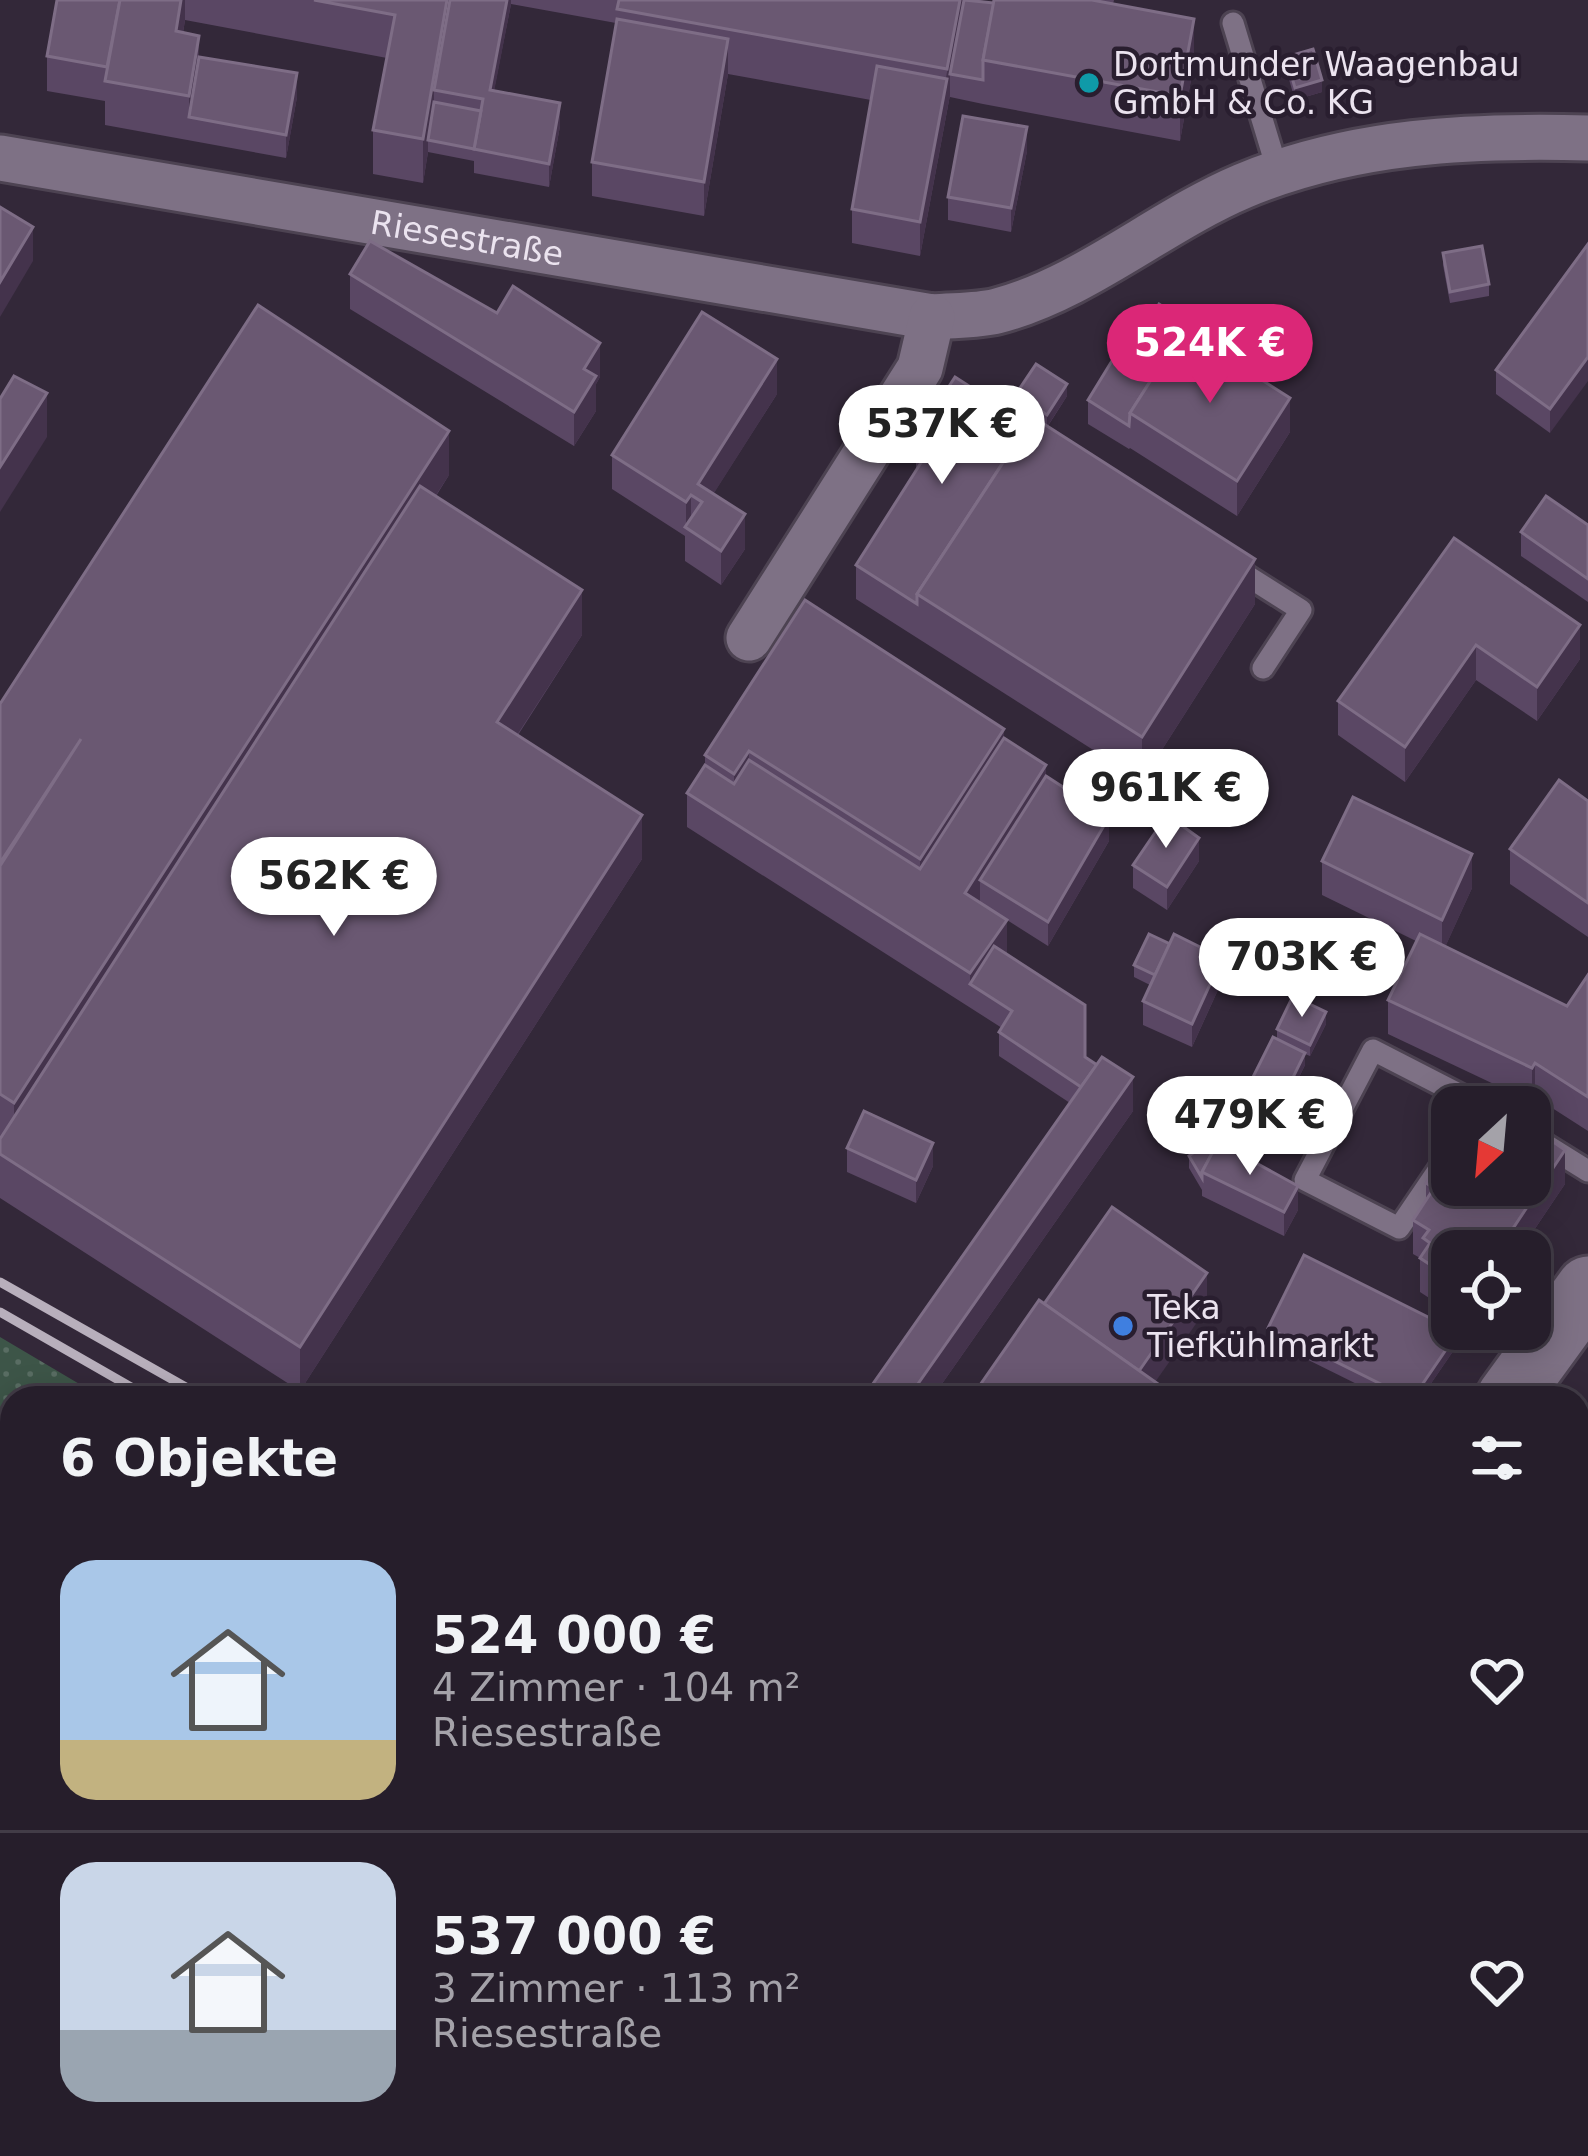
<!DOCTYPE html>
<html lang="de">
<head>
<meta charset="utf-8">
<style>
	:root { --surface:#261e2b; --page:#2e2733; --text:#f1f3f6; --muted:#a4a2a9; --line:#423c47; --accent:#db2777 }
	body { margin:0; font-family:"DejaVu Sans",sans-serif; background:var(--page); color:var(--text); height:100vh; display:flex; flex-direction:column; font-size:45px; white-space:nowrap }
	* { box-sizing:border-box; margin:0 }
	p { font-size:39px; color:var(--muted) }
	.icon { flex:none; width:66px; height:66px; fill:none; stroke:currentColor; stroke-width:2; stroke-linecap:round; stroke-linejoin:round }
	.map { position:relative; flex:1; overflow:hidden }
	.drawer { position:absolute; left:0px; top:1386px; width:1590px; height:771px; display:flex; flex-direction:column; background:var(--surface); border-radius:36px 36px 0 0; box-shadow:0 6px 30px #0003,0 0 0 3px var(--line) }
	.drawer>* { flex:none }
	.needle { width:78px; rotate:206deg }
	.controls { position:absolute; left:1431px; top:1086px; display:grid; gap:24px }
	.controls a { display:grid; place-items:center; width:120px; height:120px; border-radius:24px; background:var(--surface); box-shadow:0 6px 30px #0003,0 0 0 3px var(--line); font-size:60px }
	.price { position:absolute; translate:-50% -102px; padding:0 27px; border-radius:42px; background:#fff; color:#222; font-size:39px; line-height:78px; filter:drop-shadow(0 3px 6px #0008) }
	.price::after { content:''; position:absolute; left:50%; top:72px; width:36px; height:27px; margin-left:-18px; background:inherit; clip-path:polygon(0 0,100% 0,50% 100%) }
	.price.selected { background:var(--accent); color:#fff }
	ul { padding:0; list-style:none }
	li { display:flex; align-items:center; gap:36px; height:300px; padding:0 60px }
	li+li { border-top:3px solid var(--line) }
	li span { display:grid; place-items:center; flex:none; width:336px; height:240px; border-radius:36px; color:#555 }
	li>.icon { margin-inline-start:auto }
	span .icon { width:144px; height:144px; fill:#fffc; stroke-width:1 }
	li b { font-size:51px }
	h2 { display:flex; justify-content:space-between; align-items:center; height:144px; padding:0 60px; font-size:51px }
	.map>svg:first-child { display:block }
	.grass { fill:url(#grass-tufts) }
	.park { fill:url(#park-dots) }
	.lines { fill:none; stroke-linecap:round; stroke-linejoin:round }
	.stream { stroke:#00172c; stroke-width:12 }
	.lane-casing { stroke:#4d4352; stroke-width:27 }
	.street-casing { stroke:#4d4352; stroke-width:51 }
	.secondary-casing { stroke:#4d4352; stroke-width:69 }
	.lane { stroke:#7e7185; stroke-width:21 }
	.street { stroke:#7e7185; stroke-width:45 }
	.secondary { stroke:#7e7185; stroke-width:63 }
	.rail { stroke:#b8afbc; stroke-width:9 }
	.wall { fill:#5a4764 }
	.shaded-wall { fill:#44334c }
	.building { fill:#6a5872; stroke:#7e6d86; stroke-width:3 }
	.culture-dot { fill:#0f9aa8; stroke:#291e2f; stroke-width:4.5 }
	.shop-dot { fill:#3f7fe0; stroke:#291e2f; stroke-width:4.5 }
	.labels { text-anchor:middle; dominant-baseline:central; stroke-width:9; stroke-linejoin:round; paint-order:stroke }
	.poi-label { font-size:33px; fill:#ebe3ef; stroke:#291e2f; text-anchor:start }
	.street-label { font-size:33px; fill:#ebe3ef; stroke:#291e2f }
</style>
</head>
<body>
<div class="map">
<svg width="1588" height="2156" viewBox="0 0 1588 2156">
	<defs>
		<pattern id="grass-tufts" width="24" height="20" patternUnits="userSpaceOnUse" patternTransform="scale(3)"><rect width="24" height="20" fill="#3d5548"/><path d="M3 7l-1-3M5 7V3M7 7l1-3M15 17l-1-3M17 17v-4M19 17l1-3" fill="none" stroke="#596d63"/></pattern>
		<pattern id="park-dots" width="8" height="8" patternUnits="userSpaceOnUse" patternTransform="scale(3)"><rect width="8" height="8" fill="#3d5548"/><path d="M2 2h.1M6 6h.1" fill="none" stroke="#596d63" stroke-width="1.8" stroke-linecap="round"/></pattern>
	</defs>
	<rect width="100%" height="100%" fill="#332839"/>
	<!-- grass -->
	<polygon class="grass" points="12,1747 12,1933 0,1946 0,1766"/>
	<!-- park -->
	<polygon class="park" points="0,1337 103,1398 12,1398 12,1536 0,1529"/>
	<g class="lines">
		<!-- stream -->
		<g class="stream">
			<polyline points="0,1440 12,1444"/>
			<polyline points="0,1924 12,1906"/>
		</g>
		<defs>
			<g id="lane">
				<polyline points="1233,23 1278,172"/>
				<polyline points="1233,567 1301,610 1263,668"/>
				<polyline points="1530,1135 1588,1171"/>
				<polyline points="1452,1150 1399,1228 1305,1180 1373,1050 1484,1107"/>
				<polyline points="1578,1482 1588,1468"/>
				<polyline points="1578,2014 1588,2020"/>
			</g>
			<g id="street">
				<path id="s1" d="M0,158l932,159c21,-2 45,-1 65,-6 88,-23 163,-90 246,-125 110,-46 228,-51 345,-48"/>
				<polyline points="749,638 920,368 932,317"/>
				<polyline points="1578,2052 1588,2057"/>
			</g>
			<g id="secondary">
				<polyline points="1508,1398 1588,1288"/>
				<polyline points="951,2156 959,2145"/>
			</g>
		</defs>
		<!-- lane casing -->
		<use href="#lane" class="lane-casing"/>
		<!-- street casing -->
		<use href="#street" class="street-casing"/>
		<!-- secondary casing -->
		<use href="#secondary" class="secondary-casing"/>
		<!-- lane -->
		<use href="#lane" class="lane"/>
		<!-- street -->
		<use href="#street" class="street"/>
		<!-- secondary -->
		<use href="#secondary" class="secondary"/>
		<!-- rail -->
		<g class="rail">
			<polyline points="0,1282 205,1398"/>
			<polyline points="0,1312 150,1398"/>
			<polyline points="1458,2145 1477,2156"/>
			<polyline points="1516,2145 1535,2156"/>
		</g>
	</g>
	<!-- wall -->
	<g class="wall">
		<polygon points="57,0 979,0 994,3 994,0 1114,0 1113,4 1194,63 1180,141 983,104 950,97 950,95 920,256 852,243 852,209 871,100 728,74 704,216 592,196 592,162 616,23 511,4 494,90 560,126 549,187 474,173 474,161 428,152 423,183 373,174 373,130 387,58 185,20 183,33 199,57 297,97 286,158 105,125 105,101 47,91 47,56"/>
		<polygon points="1286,57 1322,92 1295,100 1286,69"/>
		<polygon points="1027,151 1011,232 948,220 948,197"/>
		<polygon points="1588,244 1550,433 1496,394 1496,370"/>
		<polygon points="1443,253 1489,284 1489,296 1450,303 1443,265"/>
		<polygon points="350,274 600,377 596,384 596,411 574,446 350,309"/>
		<polygon points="1177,327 1290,432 1237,516 1130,448 1129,449 1088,424 1088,400"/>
		<polygon points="777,394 713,494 745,549 721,585 685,561 685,536 612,489 612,455"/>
		<polygon points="1016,394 1067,396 1048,426 1255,604 1142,781 856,599 856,565 916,471 916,437 1028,424 1033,417 1016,406"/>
		<polygon points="449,475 436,496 582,635 518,735 642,859 300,1391 0,1198 0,704"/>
		<polygon points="1588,525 1588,602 1521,556 1521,532"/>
		<polygon points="1454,538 1580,659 1537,721 1476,680 1405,782 1338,735 1338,701"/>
		<polygon points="805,600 1004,739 1046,776 1109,841 1048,946 1007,920 1007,954 1085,1057 1133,1111 932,1398 863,1398 1070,1103 999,1056 999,1032 1002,1028 687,827 687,793 705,765 705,755"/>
		<polygon points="1588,801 1588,937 1510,884 1510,849"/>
		<polygon points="1199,861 1167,910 1133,888 1133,865"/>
		<polygon points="1322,861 1472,888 1445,947 1567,1006 1588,975 1588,1131 1535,1097 1532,1102 1388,1034 1388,1000 1416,941 1322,895"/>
		<polygon points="1170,944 1222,981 1192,1047 1143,1025 1143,1001 1150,985 1134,977 1134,965"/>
		<polygon points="1326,1024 1310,1056 1305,1054 1305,1065 1257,1163 1298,1210 1284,1236 1202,1196 1202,1190 1189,1168 1189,1156 1215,1148 1220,1143 1277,1040 1277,1029"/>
		<polygon points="847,1148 933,1166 916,1203 847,1172"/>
		<polygon points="1450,1164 1565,1184 1520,1251 1452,1251 1452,1313 1420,1292 1420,1258 1413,1254 1413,1220 1426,1199 1426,1183"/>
		<polygon points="1268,1328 1458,1344 1421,1398 1385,1398 1268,1340"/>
		<polygon points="1588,1484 1588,1999 1578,1994 1578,1503"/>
		<polygon points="0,1993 307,2145 319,2156 0,2156"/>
		<polygon points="331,2145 573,2145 573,2156 321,2156"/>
		<polygon points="674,2145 743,2145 740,2150 759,2156 602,2156 667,2155"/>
	</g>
	<!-- shaded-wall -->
	<g class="shaded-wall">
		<polygon points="181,0 185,0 185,20 176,76 176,31"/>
		<polygon points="447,0 455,0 434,90 434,114 428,140 428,152 423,183 423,139"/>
		<polygon points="507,0 511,0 511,4 490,113 490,90"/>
		<polygon points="960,0 965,0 950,74 950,95 920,256 920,222"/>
		<polygon points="1194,19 1194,63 1180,141 1180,96"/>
		<polygon points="199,36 199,80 189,117 189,96"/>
		<polygon points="728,39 728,74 704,216 704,182"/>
		<polygon points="297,73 297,97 286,158 286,135"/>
		<polygon points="1322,80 1322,92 1295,100 1295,88"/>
		<polygon points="560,103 560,126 549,187 549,164"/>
		<polygon points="1027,127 1027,151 1011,232 1011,208"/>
		<polygon points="33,227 33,261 0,317 0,282"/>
		<polygon points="600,343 600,377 596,384 596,411 574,446 574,412 584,369"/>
		<polygon points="1588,357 1588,381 1550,433 1550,409"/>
		<polygon points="777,359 777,394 702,512 698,484"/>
		<polygon points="1067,384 1067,396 1047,427 1047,415"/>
		<polygon points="47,393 47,437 0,512 0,467"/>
		<polygon points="1290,398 1290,432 1237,516 1237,481"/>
		<polygon points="449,431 449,475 14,1147 14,1103"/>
		<polygon points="691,495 691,529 686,528 686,502"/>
		<polygon points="745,514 745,549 721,585 721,551"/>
		<polygon points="1255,559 1255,604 1142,781 1142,737"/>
		<polygon points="582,590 582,635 497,766 497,722"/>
		<polygon points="1580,625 1580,659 1537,721 1537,687"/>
		<polygon points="1476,645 1476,680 1405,782 1405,747"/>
		<polygon points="1004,729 1004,773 920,904 920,859"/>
		<polygon points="749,751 749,795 734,818 734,774"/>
		<polygon points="1046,765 1046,800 980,880 980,904 965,893"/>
		<polygon points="642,815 642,859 300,1391 300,1347"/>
		<polygon points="1109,817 1109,841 1048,946 1048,922"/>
		<polygon points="1199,838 1199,861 1167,910 1167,887"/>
		<polygon points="1472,854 1472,888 1442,954 1442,920"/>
		<polygon points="1007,920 1007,954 970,984 970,973"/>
		<polygon points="1222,958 1222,981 1192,1047 1192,1024"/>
		<polygon points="1326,1012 1326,1024 1310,1056 1310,1045"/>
		<polygon points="1305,1053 1305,1065 1249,1178 1249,1166"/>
		<polygon points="1535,1063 1535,1097 1532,1102 1532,1068"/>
		<polygon points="1133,1077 1133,1111 932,1398 908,1398"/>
		<polygon points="933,1143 933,1166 916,1203 916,1180"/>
		<polygon points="1565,1150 1565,1184 1520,1251 1498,1251"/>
		<polygon points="1298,1186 1298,1210 1284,1236 1284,1212"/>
		<polygon points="1207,1273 1207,1308 1144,1398 1135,1377"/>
		<polygon points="1458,1332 1458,1344 1421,1398 1413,1398"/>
		<polygon points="247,2145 247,2156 236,2156"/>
		<polygon points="566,2145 573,2145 573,2156 559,2156"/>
		<polygon points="731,2145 743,2145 735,2156 731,2156"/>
		<polygon points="862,2145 878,2145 870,2156 854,2156"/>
	</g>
	<!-- building -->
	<g class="building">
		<polygon points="57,0 120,0 107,67 47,56"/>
		<polygon points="120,0 181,0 176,31 199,36 189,96 105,81"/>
		<polygon points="314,0 447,0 423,139 373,130 395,15"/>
		<polygon points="450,0 507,0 490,90 560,103 549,164 474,149 483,99 434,90"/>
		<polygon points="619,0 960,0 947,69 617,9"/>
		<polygon points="964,0 994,3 983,60 983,80 950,74"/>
		<polygon points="994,0 1092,0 1194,19 1180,96 983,60"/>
		<polygon points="617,19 728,39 704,182 592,162"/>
		<polygon points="1313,49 1322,80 1295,88 1286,57"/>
		<polygon points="199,57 297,73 286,135 189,117"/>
		<polygon points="877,66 947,79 920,222 852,209"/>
		<polygon points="434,102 481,111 474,149 428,140"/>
		<polygon points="963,116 1027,127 1011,208 948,197"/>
		<polygon points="0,207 33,227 0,282"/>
		<polygon points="370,241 497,313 513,286 600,343 584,369 596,376 574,412 350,274"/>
		<polygon points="1588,244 1588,357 1550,409 1496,370"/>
		<polygon points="1482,246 1489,284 1450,292 1443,253"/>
		<polygon points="1159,304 1177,316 1172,324 1154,312"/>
		<polygon points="258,305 449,431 14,1103 0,1094 0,866 81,739 0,863 0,704"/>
		<polygon points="1145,307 1183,330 1130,413 1129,426 1088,400"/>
		<polygon points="702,312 777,359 698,484 745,514 721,551 685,527 702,502 691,495 686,502 612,455"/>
		<polygon points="1183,330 1290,398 1237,481 1130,413"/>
		<polygon points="1036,364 1067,384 1047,415 1016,394"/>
		<polygon points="14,376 47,393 0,467 0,399"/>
		<polygon points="955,377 1028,424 917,594 917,604 856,565 931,447 916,437"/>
		<polygon points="1033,417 1255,559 1142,737 917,594"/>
		<polygon points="420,486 582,590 497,722 642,815 300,1347 0,1154 0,1139"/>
		<polygon points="1546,496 1588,525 1588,579 1521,532"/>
		<polygon points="1454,538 1580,625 1537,687 1476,645 1405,747 1338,701"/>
		<polygon points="805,600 1004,729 920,859 749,751 734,774 705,755"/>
		<polygon points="1004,738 1046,765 965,893 1007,920 970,973 687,793 705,765 734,784 749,760 920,869"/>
		<polygon points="1046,776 1109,817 1048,922 980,880"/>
		<polygon points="1559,780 1588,801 1588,903 1510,849"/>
		<polygon points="1353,797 1472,854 1442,920 1322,861"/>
		<polygon points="1167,815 1199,838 1167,887 1133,865"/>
		<polygon points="1149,934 1170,944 1155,975 1134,965"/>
		<polygon points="1174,934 1222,958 1192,1024 1143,1001"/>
		<polygon points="1420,934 1567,1006 1588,975 1588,1097 1535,1063 1532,1068 1388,1000"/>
		<polygon points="994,946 1085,1005 1085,1057 1097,1065 1081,1087 999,1032 1012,1011 970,984"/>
		<polygon points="1293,996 1326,1012 1310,1045 1277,1029"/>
		<polygon points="1273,1037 1305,1053 1252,1161 1220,1143"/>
		<polygon points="1102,1057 1133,1077 908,1398 863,1398"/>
		<polygon points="864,1111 933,1143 916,1180 847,1148"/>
		<polygon points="1530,1126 1565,1150 1498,1251 1452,1251 1452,1279 1420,1258 1430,1243 1423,1238 1429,1230 1413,1220 1434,1188 1426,1183 1442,1159 1450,1164 1452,1161 1452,1185 1530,1185"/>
		<polygon points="1209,1141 1215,1148 1202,1172 1202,1178 1189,1156"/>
		<polygon points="1218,1142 1298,1186 1284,1212 1202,1172"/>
		<polygon points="1112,1207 1207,1273 1139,1371 1044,1304"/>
		<polygon points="1304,1255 1458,1332 1413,1398 1409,1398 1268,1328"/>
		<polygon points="1039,1300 1178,1398 971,1398"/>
		<polygon points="1588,1484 1588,1955 1578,1950 1578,1503"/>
		<polygon points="12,1980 12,2145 247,2145 236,2156 0,2156 0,1993"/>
		<polygon points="248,2145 307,2145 319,2156 261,2156"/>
		<polygon points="331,2145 369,2145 385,2156 321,2156"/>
		<polygon points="407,2145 566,2145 559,2156 423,2156"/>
		<polygon points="610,2145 654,2145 667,2155 674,2145 708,2145 725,2156 602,2156"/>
		<polygon points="783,2145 862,2145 854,2156 775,2156"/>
		<polygon points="1164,2145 1225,2145 1226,2146 1218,2156 1160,2156 1167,2147"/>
		<polygon points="744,2146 759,2156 732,2156"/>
		<polygon points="1304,2150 1314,2156 1300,2156"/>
	</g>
	<!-- markers -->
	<circle class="culture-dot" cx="1089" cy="83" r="12"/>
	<circle class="shop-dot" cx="1123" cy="1326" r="12"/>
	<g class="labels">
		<!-- poi labels -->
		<g class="poi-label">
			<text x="1113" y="64">Dortmunder Waagenbau<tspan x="1113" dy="38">GmbH &amp; Co. KG</tspan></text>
			<text x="1147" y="1307">Teka<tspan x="1147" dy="38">Tiefkühlmarkt</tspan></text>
		</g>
		<!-- street labels -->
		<g class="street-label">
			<text stroke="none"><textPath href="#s1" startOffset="474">Riesestraße</textPath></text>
		</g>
	</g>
</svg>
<div class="controls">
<a><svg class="needle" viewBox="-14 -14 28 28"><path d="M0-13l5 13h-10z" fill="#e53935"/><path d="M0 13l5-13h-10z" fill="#a4a2a9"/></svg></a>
<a><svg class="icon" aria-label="locate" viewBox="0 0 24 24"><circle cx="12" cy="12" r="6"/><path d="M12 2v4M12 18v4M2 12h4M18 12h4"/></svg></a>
</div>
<b class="price selected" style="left:1210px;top:406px">524K €</b>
<b class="price" style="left:942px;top:487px">537K €</b>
<b class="price" style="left:1166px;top:851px">961K €</b>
<b class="price" style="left:334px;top:939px">562K €</b>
<b class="price" style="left:1302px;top:1020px">703K €</b>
<b class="price" style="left:1250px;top:1178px">479K €</b>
<section class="drawer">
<h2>6 Objekte<svg class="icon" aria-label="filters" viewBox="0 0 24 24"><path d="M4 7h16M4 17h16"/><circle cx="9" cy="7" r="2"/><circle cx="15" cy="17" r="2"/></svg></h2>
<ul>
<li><span style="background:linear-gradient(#a9c7e8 75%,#c2b280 0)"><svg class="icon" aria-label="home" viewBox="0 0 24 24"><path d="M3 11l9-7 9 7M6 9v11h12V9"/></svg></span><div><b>524 000 €</b><p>4 Zimmer · 104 m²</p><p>Riesestraße</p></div><svg class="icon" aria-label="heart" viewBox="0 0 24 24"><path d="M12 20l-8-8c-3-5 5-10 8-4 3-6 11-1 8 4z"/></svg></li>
<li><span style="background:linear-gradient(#c9d6e8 70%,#9aa5b1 0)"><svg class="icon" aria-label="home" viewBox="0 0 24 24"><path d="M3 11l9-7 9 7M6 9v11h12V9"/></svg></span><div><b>537 000 €</b><p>3 Zimmer · 113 m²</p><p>Riesestraße</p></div><svg class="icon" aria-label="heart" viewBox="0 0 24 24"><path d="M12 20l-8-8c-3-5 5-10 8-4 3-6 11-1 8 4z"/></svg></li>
</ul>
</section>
</div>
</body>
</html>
